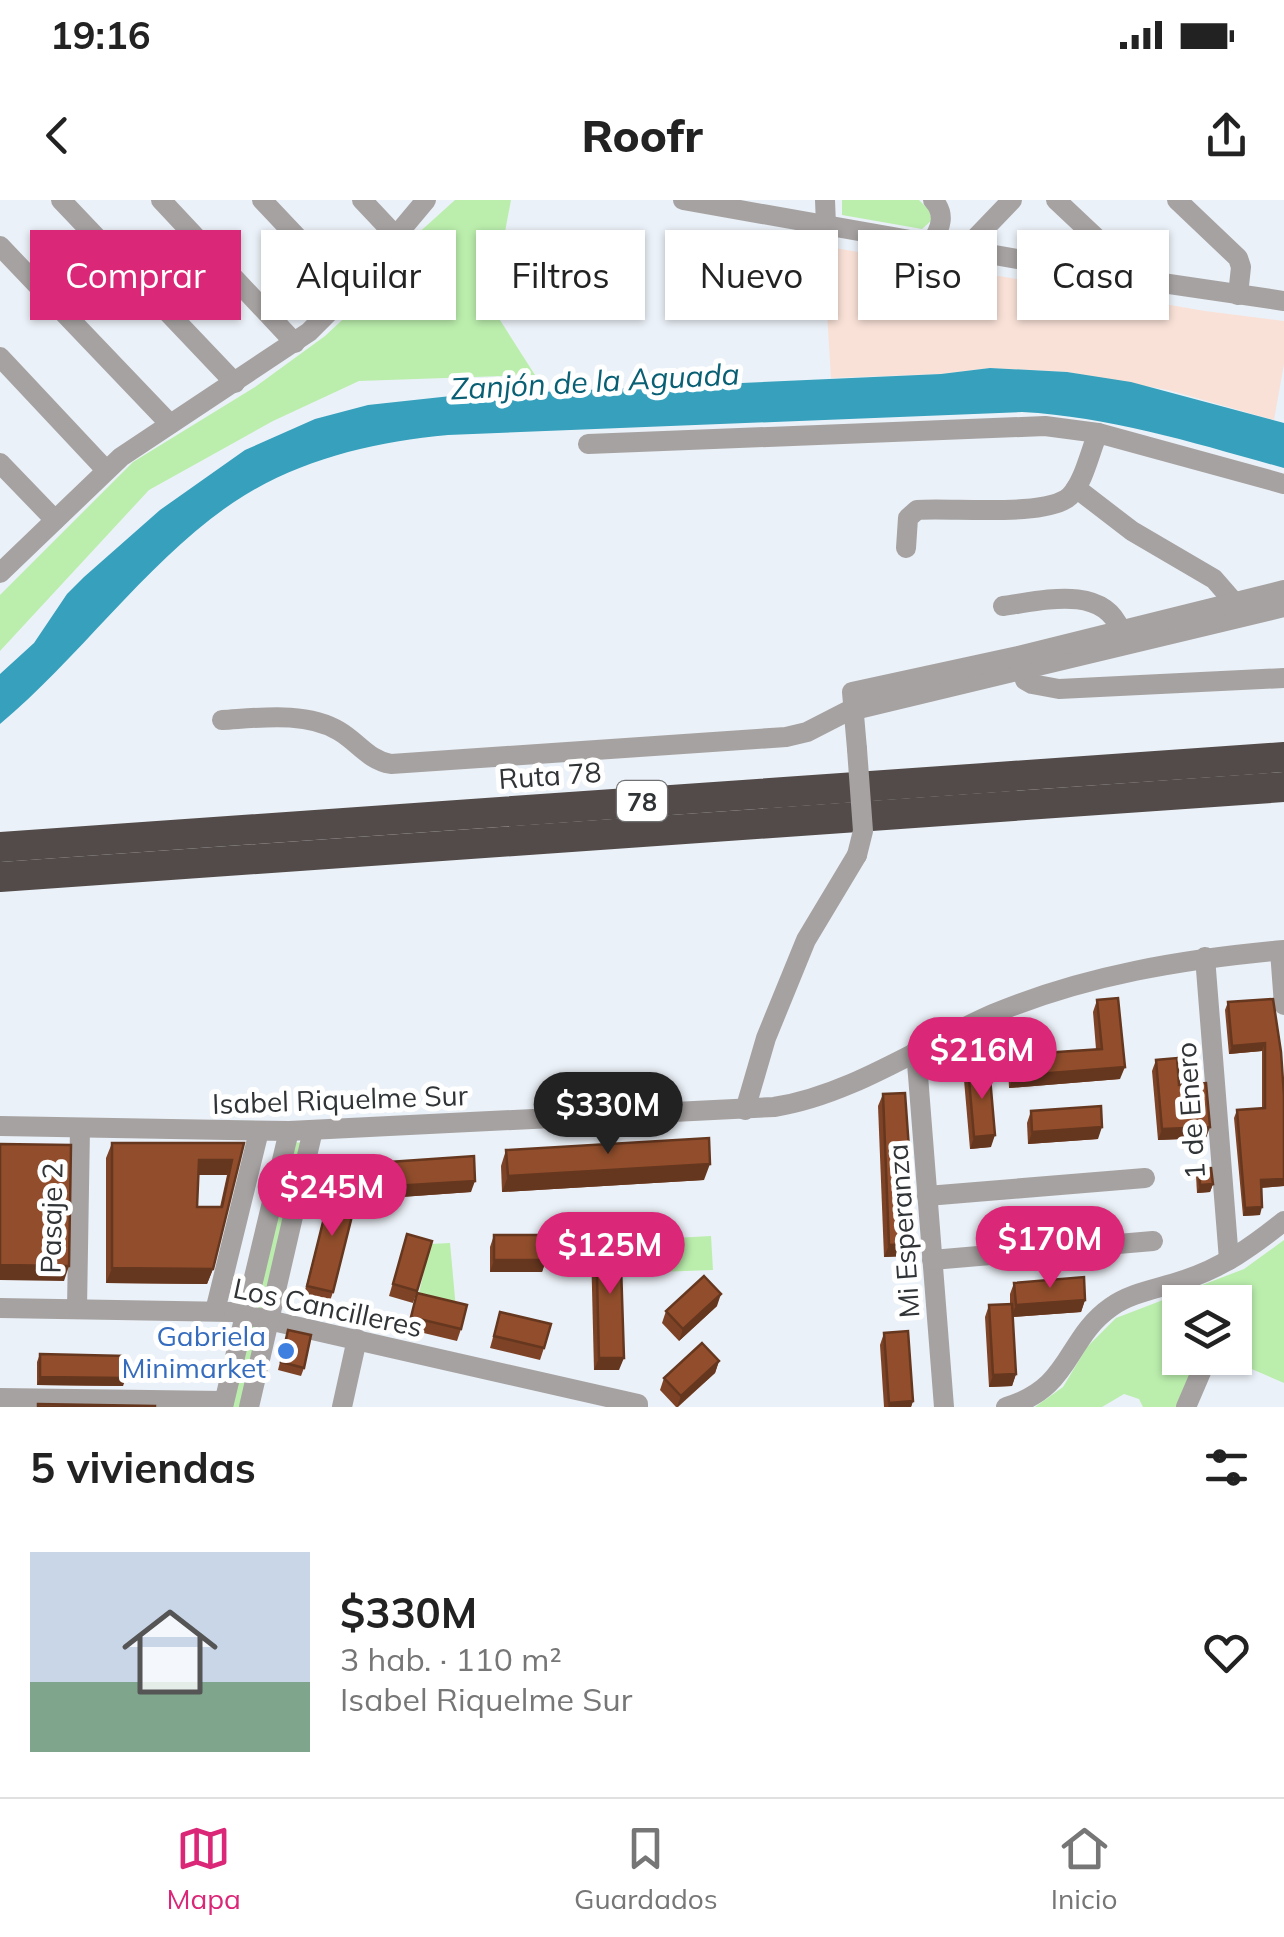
<!DOCTYPE html>
<html lang="es">
<head>
<meta charset="utf-8">
<style>
	:root { --surface:#fff; --page:#f6f6f6; --text:#222; --muted:#767676; --line:#e0e0e0; --accent:#db2777 }
	body { margin:0; font-family:Mulish,sans-serif; background:var(--page); color:var(--text); height:100vh; display:flex; flex-direction:column; font-size:38px; white-space:nowrap }
	* { box-sizing:border-box; margin:0 }
	p { font-size:32px; color:var(--muted) }
	.icon { flex:none; width:55px; height:55px; fill:none; stroke:currentColor; stroke-width:2; stroke-linecap:round; stroke-linejoin:round }
	.map { position:relative; height:1207px; overflow:hidden }
	.panel { display:flex; flex-direction:column; background:var(--surface); flex:1 }
	.panel>* { flex:none }
	.top-card { position:absolute; left:30px; top:30px; width:1225px; height:90px; display:flex; gap:20px }
	.fabs { position:absolute; left:1162px; top:1085px; display:grid; gap:20px }
	.fabs a { display:grid; place-items:center; width:90px; height:90px; border-radius:0px; background:var(--surface); box-shadow:0 2px 8px #0004; font-size:50px }
	.price { position:absolute; translate:-50% -85px; padding:0 22px; border-radius:35px; background:var(--accent); color:#fff; font-size:32px; line-height:65px; filter:drop-shadow(0 2px 5px #0008) }
	.price::after { content:''; position:absolute; left:50%; top:60px; width:30px; height:22px; margin-left:-15px; background:inherit; clip-path:polygon(0 0,100% 0,50% 100%) }
	.price.active { background:#222; color:#fff }
	ul { padding:0; list-style:none }
	li { display:flex; align-items:center; gap:30px; height:250px; padding:0 30px }
	li span { display:grid; place-items:center; flex:none; width:280px; height:200px; border-radius:0px; color:#555 }
	li>.icon { margin-inline-start:auto }
	span .icon { width:120px; height:120px; fill:#fffc; stroke-width:1 }
	li b { font-size:42px }
	h2 { display:flex; justify-content:space-between; align-items:center; height:120px; padding:0 30px; font-size:42px }
	.pill { padding:0 35px; border-radius:0px; background:var(--surface); box-shadow:0 2px 8px #0004; font-size:35px; line-height:90px }
	.pill.active { background:var(--accent); color:#fff }
	.status { display:flex; justify-content:space-between; align-items:center; height:70px; padding:0 50px; background:var(--surface); direction:ltr }
	.status svg { height:28px; fill:currentColor }
	header { display:flex; justify-content:space-between; align-items:center; height:130px; padding:0 30px; background:var(--surface); font-size:45px; font-weight:800 }
	.dock { display:flex; justify-content:space-around; align-items:center; height:140px; border-top:2px solid var(--line); background:var(--surface); font-size:28px; color:var(--muted) }
	.dock a { display:grid; justify-items:center; gap:5px }
	.dock .active { color:var(--accent) }
	.map>svg:first-child { display:block }
	.industrial { fill:#f9e1d7 }
	.green { fill:#bbeead }
	.water { fill:#36a0bd }
	.lines { fill:none; stroke-linecap:round; stroke-linejoin:round }
	.minor { stroke:#a6a2a1; stroke-width:20 }
	.highway { stroke:#534b49; stroke-width:30 }
	.minor-bridge { stroke:#a6a2a1; stroke-width:20 }
	.wall { fill:#7e4326; fill-rule:evenodd }
	.shaded-wall { fill:#66371f }
	.building { fill:#924e2c; stroke:#66371f; stroke-width:2.5; fill-rule:evenodd }
	.shop-dot { fill:#3f7fe0; stroke:#fff; stroke-width:4 }
	.labels { text-anchor:middle; dominant-baseline:central; stroke-width:10; stroke-linejoin:round; paint-order:stroke }
	.shield { fill:#fff; stroke:#6f7172; stroke-width:2.5 }
	.shield-label { font-size:25px; font-weight:bold; fill:#313436 }
	.street-label { font-size:28px; fill:#313436; stroke:#fff }
	.shop-label { font-size:28px; fill:#366cbe; stroke:#fff; text-anchor:end }
	.water-label { font-size:30px; font-style:italic; fill:#096074; stroke:#fff }
</style>
</head>
<body>
<div class="status"><b>19:16</b><svg viewBox="0 0 49 12"><path d="M0 12V9h3v3zM5 12V6h3v6zM10 12V3h3v9zM15 12V0h3v12zM26 1h20v11H26zM47 4h2v5h-2z"/></svg></div>
<header><svg class="icon" aria-label="back" viewBox="0 0 24 24"><path d="M15 5l-7 7 7 7"/></svg>Roofr<svg class="icon" aria-label="share" viewBox="0 0 24 24"><path d="M12 15V3M7 8l5-5 5 5M5 13v7h14v-7"/></svg></header>
<div class="map">
<svg width="1284" height="1207" viewBox="0 0 1284 1207">
	<rect width="100%" height="100%" fill="#ebf1f8"/>
	<!-- industrial -->
	<polygon class="industrial" points="823,46 1205,111 1284,121 1284,164 1274,220 1168,190 1067,172 990,168 941,174 831,178"/>
	<!-- green -->
	<g class="green">
		<polygon points="455,0 511,0 491,106 535,175 359,181 273,221 149,290 0,451 0,395 133,262 255,187 325,136 398,68 414,37"/>
		<polygon points="842,0 919,0 929,10 932,20 922,29 842,15"/>
		<polygon points="292,942 306,943 265,1113 251,1109"/>
		<polygon points="711,1036 713,1070 657,1072 655,1039"/>
		<polygon points="1284,1040 1284,1183 1226,1158 1235,1158 1235,1102 1180,1102 1180,1158 1216,1158 1195,1169 1178,1207 1143,1207 1139,1199 1124,1194 1102,1207 1035,1207 1063,1187 1087,1147 1116,1118 1244,1069"/>
		<polygon points="450,1043 456,1109 417,1102 430,1044"/>
		<polygon points="248,1122 261,1125 241,1207 227,1207"/>
	</g>
	<!-- water -->
	<path class="water" d="M990,168l77,4 64,10 153,41v45c-87,-24 -171,-51 -262,-56l-574,23c-72,7 -140,22 -203,60 -90,55 -163,161 -245,229v-50l34,-31 33,-49 17,-17 76,-67 85,-60 70,-31 53,-14 83,-9 490,-22z"/>
	<g class="lines">
		<!-- minor -->
		<g class="minor">
			<polyline points="61,0 235,183"/>
			<polyline points="161,0 295,143"/>
			<polyline points="262,0 349,92"/>
			<polyline points="362,0 395,35"/>
			<polyline points="683,0 1108,75 1284,101"/>
			<polyline points="825,0 826,25"/>
			<polyline points="1056,0 1106,47 1109,55 1108,75"/>
			<polyline points="1177,0 1238,58 1241,67 1238,95"/>
			<path d="M931,43c10,-15 15,-29 2,-43"/>
			<polyline points="0,46 170,224"/>
			<polyline points="965,49 1012,0"/>
			<polyline points="0,157 106,270"/>
			<polyline points="588,244 1045,226 1098,233 1284,284"/>
			<polyline points="0,263 55,320"/>
			<polyline points="1076,288 1132,331 1214,379 1234,402"/>
			<path d="M906,348l2,-30 9,-8c33,-3 130,8 153,-14 14,-14 20,-45 28,-63"/>
			<polyline points="0,373 121,257 309,132 349,92 426,0"/>
			<path d="M1003,406c38,-5 99,-22 117,23"/>
			<polyline points="1019,459 1025,480 1032,484 1059,489 1284,478"/>
			<path d="M222,520c36,-2 84,-9 117,11 19,11 29,29 52,33l395,-27 21,-5 39,-20 438,-105"/>
			<polyline points="857,549 852,492 1018,456 1284,390"/>
			<polyline points="1280,751 1284,805"/>
			<polyline points="1205,757 1229,1060"/>
			<polyline points="916,850 944,1207"/>
			<polyline points="745,910 766,838 806,740 857,655"/>
			<path d="M0,926l289,5 485,-24c77,-12 148,-62 219,-93 93,-39 191,-55 291,-64"/>
			<polyline points="927,996 1145,978"/>
			<polyline points="932,1060 1153,1041"/>
			<polyline points="0,1108 233,1112 638,1204 638,1207"/>
			<polyline points="77,1109 80,928"/>
			<polyline points="215,1111 259,931"/>
			<polyline points="0,1198 224,1201"/>
			<polyline points="223,1207 289,931"/>
			<polyline points="249,1207 313,930"/>
			<polyline points="342,1207 357,1139"/>
			<path d="M1006,1207c66,-19 59,-68 105,-100 21,-15 48,-18 73,-27 38,-12 69,-34 100,-59"/>
			<polyline points="1186,1207 1201,1172"/>
		</g>
		<!-- highway -->
		<g class="highway">
			<polyline points="0,647 1284,557"/>
			<polyline points="0,677 1284,587"/>
		</g>
		<!-- minor-bridge -->
		<polyline class="minor-bridge" points="857,549 863,631 857,655"/>
	</g>
	<!-- wall -->
	<g class="wall">
		<polygon points="1273,799 1284,896 1284,986 1261,988 1260,1015 1243,1016 1234,918 1237,910 1262,909 1262,851 1229,854 1225,810 1228,802"/>
		<polygon points="1097,800 1120,879 1009,888 1008,867 1012,855 1096,849 1093,812"/>
		<polygon points="1156,860 1179,885 1206,938 1158,940 1152,871"/>
		<polygon points="968,868 991,947 970,949 964,880"/>
		<polygon points="883,894 906,975 910,1044 906,1056 884,1057 878,906"/>
		<polygon points="1031,911 1098,939 1028,944 1027,923"/>
		<path d="M112,943h132l-31,126 -6,15 -101,-1v-125zM199,975h28l-7,32h-23z"/>
		<polygon points="506,950 704,980 502,992 501,966"/>
		<polygon points="375,963 471,992 373,999 371,975"/>
		<polygon points="1199,969 1213,984 1210,992 1197,993 1196,976"/>
		<polygon points="332,986 333,1092 329,1104 303,1098"/>
		<polygon points="407,1034 417,1091 413,1103 389,1096"/>
		<polygon points="494,1035 546,1060 542,1072 490,1072 490,1047"/>
		<polygon points="596,1036 619,1170 594,1170 591,1048"/>
		<polygon points="1014,1083 1085,1100 1081,1112 1013,1117 1016,1174 1012,1186 989,1187 985,1117 989,1105 1010,1104 1010,1094"/>
		<polygon points="417,1093 461,1129 457,1141 407,1129"/>
		<polygon points="717,1106 679,1141 662,1123 666,1111"/>
		<polygon points="500,1112 544,1148 540,1160 490,1148"/>
		<polygon points="288,1130 304,1168 301,1176 278,1170"/>
		<polygon points="884,1133 913,1201 911,1207 884,1207 880,1145"/>
		<polygon points="40,1154 123,1186 37,1185 37,1162"/>
		<polygon points="719,1161 715,1173 678,1207 676,1207 660,1190 664,1178"/>
	</g>
	<!-- shaded-wall -->
	<g class="shaded-wall">
		<polygon points="1265,843 1262,851 1229,854 1232,846"/>
		<polygon points="1125,867 1120,879 1009,888 1014,876"/>
		<polygon points="1102,927 1098,939 1028,944 1032,932"/>
		<polygon points="1210,927 1206,938 1158,940 1162,929"/>
		<polygon points="995,935 991,947 970,949 974,937"/>
		<polygon points="199,960 232,960 227,975 194,975"/>
		<polygon points="710,964 704,980 502,992 508,976"/>
		<polygon points="1284,979 1284,986 1258,988 1261,980"/>
		<polygon points="475,981 471,992 373,999 377,987"/>
		<polygon points="1213,984 1210,992 1197,993 1200,985"/>
		<polygon points="1262,1007 1260,1015 1243,1016 1245,1008"/>
		<polygon points="910,1044 906,1056 884,1057 889,1045"/>
		<polygon points="494,1060 546,1060 542,1072 490,1072"/>
		<polygon points="0,1065 69,1066 64,1081 0,1080"/>
		<polygon points="112,1068 213,1069 207,1084 106,1083"/>
		<polygon points="721,1094 717,1106 679,1141 683,1129"/>
		<polygon points="1085,1100 1081,1112 1011,1117 1016,1105"/>
		<polygon points="599,1158 624,1158 619,1170 594,1170"/>
		<polygon points="719,1161 715,1173 677,1207 681,1196"/>
		<polygon points="1016,1174 1012,1186 989,1187 993,1175"/>
		<polygon points="40,1177 126,1178 123,1186 37,1185"/>
		<polygon points="913,1201 911,1207 888,1207 889,1203"/>
	</g>
	<!-- building -->
	<g class="building">
		<polygon points="1118,798 1125,867 1014,876 1012,855 1102,849 1097,800"/>
		<polygon points="1273,799 1281,852 1284,896 1284,979 1261,980 1262,1007 1245,1008 1237,910 1265,908 1265,843 1232,846 1228,802"/>
		<polygon points="1177,858 1179,885 1206,883 1210,927 1162,929 1156,860"/>
		<polygon points="989,866 995,935 974,937 968,868"/>
		<polygon points="905,893 910,963 905,964 910,1044 889,1045 883,894"/>
		<polygon points="1101,906 1102,927 1032,932 1031,911"/>
		<polygon points="709,938 710,964 508,976 506,950"/>
		<path d="M112,943h132l-31,126 -101,-1zM199,960h33l-10,47h-25z"/>
		<polygon points="0,944 71,945 69,1066 0,1065"/>
		<polygon points="474,956 475,981 377,987 375,963"/>
		<polygon points="1211,968 1213,984 1200,985 1199,969"/>
		<polygon points="332,986 358,992 333,1092 307,1086"/>
		<polygon points="407,1034 432,1041 417,1091 393,1084"/>
		<rect x="494" y="1035" width="52" height="25"/>
		<polygon points="620,1035 624,1158 599,1158 596,1036"/>
		<polygon points="704,1076 721,1094 683,1129 666,1111"/>
		<polygon points="1084,1077 1085,1100 1016,1105 1014,1083"/>
		<polygon points="417,1093 467,1105 461,1129 411,1117"/>
		<polygon points="1012,1104 1016,1174 993,1175 989,1105"/>
		<polygon points="500,1112 551,1124 544,1148 494,1136"/>
		<polygon points="288,1130 311,1135 304,1168 281,1162"/>
		<polygon points="908,1131 913,1201 889,1203 884,1133"/>
		<polygon points="702,1143 719,1161 681,1196 664,1178"/>
		<polygon points="40,1154 126,1156 126,1178 40,1177"/>
		<polygon points="38,1204 155,1206 155,1207 38,1207"/>
	</g>
	<!-- markers -->
	<circle class="shop-dot" cx="286" cy="1151" r="10"/>
	<g class="labels">
		<!-- shield labels -->
		<rect class="shield" x="617" y="581" width="50" height="40" rx="8"/>
		<g class="shield-label">
			<text x="642" y="601">78</text>
		</g>
		<!-- street labels -->
		<g class="street-label">
			<text transform="translate(550 575) rotate(-4)">Ruta 78</text>
			<text transform="translate(340 899) rotate(-2)">Isabel Riquelme Sur</text>
			<text transform="translate(1190 911) rotate(-94)">1 de Enero</text>
			<text transform="translate(51 1018) rotate(-89)">Pasaje 2</text>
			<text transform="translate(903 1031) rotate(-94)">Mi Esperanza</text>
			<text transform="translate(328 1107) rotate(12)">Los Cancilleres</text>
		</g>
		<!-- shop labels -->
		<g class="shop-label">
			<text x="266" y="1135">Gabriela<tspan x="266" dy="32">Minimarket</tspan></text>
		</g>
		<!-- water labels -->
		<g class="water-label">
			<text transform="translate(595 181) rotate(-3)">Zanjón de la Aguada</text>
		</g>
	</g>
</svg>
<div class="fabs">
<a><svg class="icon" aria-label="layers" viewBox="0 0 24 24"><path d="M12 4l9 5-9 5-9-5zM3 14l9 5 9-5"/></svg></a>
</div>
<b class="price" style="left:982px;top:902px">$216M</b>
<b class="price active" style="left:608px;top:957px">$330M</b>
<b class="price" style="left:332px;top:1039px">$245M</b>
<b class="price" style="left:1050px;top:1091px">$170M</b>
<b class="price" style="left:610px;top:1097px">$125M</b>
<div class="top-card">
<a class="pill active">Comprar</a>
<a class="pill">Alquilar</a>
<a class="pill">Filtros</a>
<a class="pill">Nuevo</a>
<a class="pill">Piso</a>
<a class="pill">Casa</a>
</div>
</div>
<section class="panel">
<h2>5 viviendas<svg class="icon" aria-label="filters" viewBox="0 0 24 24"><path d="M4 7h16M4 17h16"/><circle cx="9" cy="7" r="2"/><circle cx="15" cy="17" r="2"/></svg></h2>
<ul>
<li><span style="background:linear-gradient(#c9d6e8 65%,#7fa58c 0)"><svg class="icon" aria-label="home" viewBox="0 0 24 24"><path d="M3 11l9-7 9 7M6 9v11h12V9"/></svg></span><div><b>$330M</b><p>3 hab. · 110 m²</p><p>Isabel Riquelme Sur</p></div><svg class="icon" aria-label="heart" viewBox="0 0 24 24"><path d="M12 20l-8-8c-3-5 5-10 8-4 3-6 11-1 8 4z"/></svg></li>
</ul>
</section>
<nav class="dock">
<a class="active"><svg class="icon" aria-label="map" viewBox="0 0 24 24"><path d="M3 6l6-2 6 2 6-2v14l-6 2-6-2-6 2zM9 4v14M15 6v14"/></svg>Mapa</a>
<a><svg class="icon" aria-label="saved" viewBox="0 0 24 24"><path d="M7 4h10v16l-5-4-5 4z"/></svg>Guardados</a>
<a><svg class="icon" aria-label="home" viewBox="0 0 24 24"><path d="M3 11l9-7 9 7M6 9v11h12V9"/></svg>Inicio</a>
</nav>
</body>
</html>
